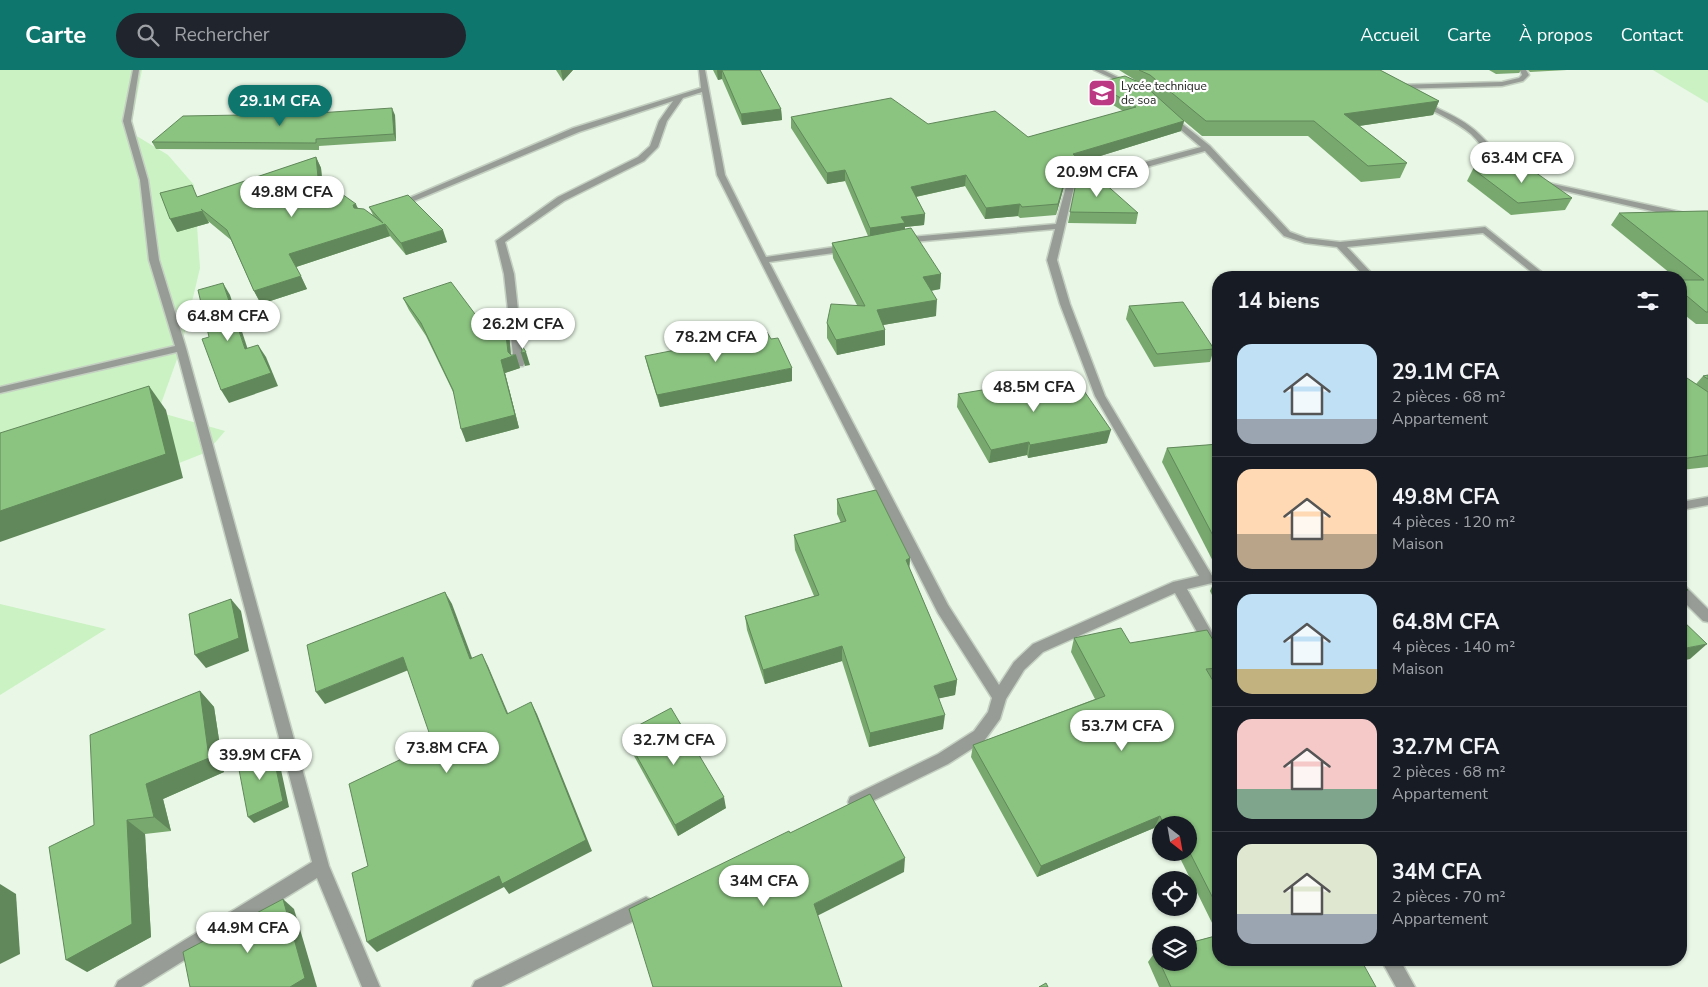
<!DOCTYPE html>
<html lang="fr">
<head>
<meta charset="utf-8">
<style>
	:root { --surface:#171b24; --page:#20242c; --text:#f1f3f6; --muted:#9ea1a6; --line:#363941; --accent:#0f766e }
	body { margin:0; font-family:"Nunito Sans",sans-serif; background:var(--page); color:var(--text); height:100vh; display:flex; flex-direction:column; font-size:19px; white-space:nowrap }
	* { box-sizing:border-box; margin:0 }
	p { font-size:16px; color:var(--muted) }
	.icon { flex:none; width:28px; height:28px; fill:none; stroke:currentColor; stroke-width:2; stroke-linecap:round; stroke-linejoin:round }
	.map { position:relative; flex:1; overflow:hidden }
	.sheet { position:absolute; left:1212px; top:201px; width:475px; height:695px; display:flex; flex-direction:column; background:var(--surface); border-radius:20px; box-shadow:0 1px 4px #0004 }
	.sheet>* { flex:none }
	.needle { width:32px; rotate:149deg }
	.buttons { position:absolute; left:1152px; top:746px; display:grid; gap:10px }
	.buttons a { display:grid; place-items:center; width:45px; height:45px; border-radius:50%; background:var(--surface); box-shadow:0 1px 4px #0004; font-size:25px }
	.price { position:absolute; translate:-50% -42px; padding:0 11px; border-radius:18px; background:#fff; color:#222; font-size:16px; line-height:32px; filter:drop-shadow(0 1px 2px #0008) }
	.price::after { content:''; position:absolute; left:50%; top:30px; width:15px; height:11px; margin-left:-8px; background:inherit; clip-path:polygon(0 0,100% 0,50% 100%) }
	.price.selected { background:var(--accent); color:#fff }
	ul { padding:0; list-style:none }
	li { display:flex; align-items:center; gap:15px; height:125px; padding:0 25px }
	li+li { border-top:1px solid var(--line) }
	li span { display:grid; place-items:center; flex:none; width:140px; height:100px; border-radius:15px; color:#555 }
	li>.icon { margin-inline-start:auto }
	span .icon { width:60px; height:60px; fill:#fffc; stroke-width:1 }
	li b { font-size:21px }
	h2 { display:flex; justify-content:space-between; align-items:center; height:60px; padding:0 25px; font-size:21px }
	header { display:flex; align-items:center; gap:30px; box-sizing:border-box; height:70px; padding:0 25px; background:var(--accent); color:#fff }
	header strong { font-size:24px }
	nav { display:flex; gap:28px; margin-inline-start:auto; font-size:18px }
	.search { width:350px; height:45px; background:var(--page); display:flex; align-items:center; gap:12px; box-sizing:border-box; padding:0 18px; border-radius:28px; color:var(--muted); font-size:19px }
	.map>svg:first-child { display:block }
	.green { fill:#caf2c2 }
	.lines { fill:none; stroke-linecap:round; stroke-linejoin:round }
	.street-casing { stroke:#c4d0c1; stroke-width:3 }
	.street { fill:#979d96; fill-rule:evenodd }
	.wall { fill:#78a86e }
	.shaded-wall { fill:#61885a }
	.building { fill:#8bc380; stroke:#61885a }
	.labels { text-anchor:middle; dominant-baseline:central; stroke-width:4.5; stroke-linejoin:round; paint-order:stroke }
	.far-poi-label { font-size:12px; fill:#1b201a; stroke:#fff; text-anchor:start }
</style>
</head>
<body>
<header>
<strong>Carte</strong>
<div class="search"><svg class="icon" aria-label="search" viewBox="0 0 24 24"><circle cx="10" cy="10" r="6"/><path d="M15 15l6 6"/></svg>Rechercher</div>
<nav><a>Accueil</a><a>Carte</a><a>À propos</a><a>Contact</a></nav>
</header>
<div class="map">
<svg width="1708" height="917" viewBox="0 0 1708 917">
	<rect width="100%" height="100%" fill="#e9f7e6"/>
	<!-- green -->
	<g class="green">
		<polygon points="0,0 142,0 130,62 168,85 194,115 200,198 181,278 158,342 225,361 207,382 0,464"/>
		<polygon points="1653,0 1708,0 1708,33"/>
		<polygon points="0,534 106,559 0,625"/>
	</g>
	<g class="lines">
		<defs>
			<g id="street">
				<polygon points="133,0 139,0 131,51 148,110 159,190 186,278 329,796 380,917 362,917 317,808 141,917 115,917 118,911 312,792 177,282 0,323 0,317 175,276 149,190 140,110 123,51"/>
				<polygon points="699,0 705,0 725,105 766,187 848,175 852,178 848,181 769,192 948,535 999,615 1014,592 1033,574 1173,512 1199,506 1095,326 1060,234 1047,190 1055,159 902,173 898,170 899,168 1056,154 1067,113 1201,77 1167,48 1166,46 1170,44 1210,76 1290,162 1306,168 1340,172 1485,157 1549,208 1539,208 1483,163 1347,177 1376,208 1366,208 1337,177 1305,173 1284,166 1205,81 1074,117 1057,190 1070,234 1105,326 1214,509 1212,513 1187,519 1219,575 1219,594 1214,592 1175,523 1043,582 1024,600 1006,629 1000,649 984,671 948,694 856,739 850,737 848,732 850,727 938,684 974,661 988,642 992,628 938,543 717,105 702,22 683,28 667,51 658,77 644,91 564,131 505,172 514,204 524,294 523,296 515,296 514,294 504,204 496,171 558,127 638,87 650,76 659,51 673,31 579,62 402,136 395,134 573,58 701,18"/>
				<polygon points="1094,0 1103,0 1134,15 1129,16"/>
				<polygon points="1520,0 1526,0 1529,5 1523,11 1502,16 1396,19 1393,17 1396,15 1502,12 1519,8 1522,5"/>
				<path d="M1417,30c8,0 16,5 22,9 15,7 29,14 40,25 15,14 23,29 41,37v4c-21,2 -36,-29 -49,-41 -16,-13 -35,-22 -54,-30z"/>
				<polygon points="1535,110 1708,148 1708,154 1535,114"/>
				<polygon points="1708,427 1708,435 1681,440 1681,432"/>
				<polygon points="1681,516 1686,517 1708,539 1708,552 1703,551 1681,529"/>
				<polygon points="646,827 652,830 655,836 652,842 501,917 472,917 475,911"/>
				<polygon points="1381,890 1400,890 1415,917 1396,917"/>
			</g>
		</defs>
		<!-- street casing -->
		<use href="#street" class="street-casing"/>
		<!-- street -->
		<use href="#street" class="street"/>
	</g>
	<!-- wall -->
	<g class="wall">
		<polygon points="556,0 573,0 563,11"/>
		<polygon points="713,0 760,0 781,39 782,50 742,55 722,9 718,10"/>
		<polygon points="1119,0 1380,0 1439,31 1433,45 1359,56 1407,93 1400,108 1361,112 1308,66 1202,66 1184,51 1181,61 1081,92 1084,107 1138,143 1136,154 1068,153 1077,109 1065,113 1056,145 1020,148 1018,146 985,149 965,116 916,127 925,144 924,155 905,157 905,160 941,204 940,219 931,221 936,246 883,255 885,275 837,285 827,268 827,253 857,235 833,188 832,173 868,166 845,111 827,114 791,58 791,47 928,54 1028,67 1123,41 1093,23 1095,13 1135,10"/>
		<polygon points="1489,0 1521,0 1519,3 1496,4"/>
		<polygon points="1528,0 1567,0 1530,2"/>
		<polygon points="395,45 396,71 319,76 319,80 156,79 152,72"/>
		<polygon points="316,87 321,98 322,110 358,138 373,145 369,137 447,172 406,185 390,166 296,197 307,219 261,234 254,221 231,170 208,151 209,153 177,162 198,127"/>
		<polygon points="1473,99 1572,128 1565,140 1511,145 1467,111"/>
		<polygon points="1708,141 1708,254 1696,254 1681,242 1681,208 1676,208 1611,155 1619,143"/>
		<polygon points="403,228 481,252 504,249 509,262 511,285 516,285 520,298 505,303 519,358 466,372 454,324 426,266 409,240"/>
		<polygon points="1129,236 1214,279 1210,292 1154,297 1126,249"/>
		<polygon points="645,286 792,311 660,337 648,298"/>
		<polygon points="1681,304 1696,314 1703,306 1708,305 1708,397 1681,400"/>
		<polygon points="958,324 1107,373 1028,388 1027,385 989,393 957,337"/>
		<polygon points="1219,374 1219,503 1162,392 1167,378"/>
		<polygon points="837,429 910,488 909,497 957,610 955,625 939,628 943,659 869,677 842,591 765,614 747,560 745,546 814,526 795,480 794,465 841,453 837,444"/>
		<polygon points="1216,508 1219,508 1219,539 1210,521"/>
		<polygon points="1681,514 1688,520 1681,526"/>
		<polygon points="1074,568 1130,573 1219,580 1219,610 1213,611 1219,621 1219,890 1376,917 1159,917 1148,892 1155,882 1218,865 1177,782 1189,782 1189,755 1161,755 1161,774 1154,758 1037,807 971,687 973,675 1095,629 1071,582"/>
		<polygon points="200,621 214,637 224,702 163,729 171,761 145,764 151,867 87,902 94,755"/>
		<polygon points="624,663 726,738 678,766 628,675"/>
	</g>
	<!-- shaded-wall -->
	<g class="shaded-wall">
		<polygon points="561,0 573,0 563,11 561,1"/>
		<polygon points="717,0 722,0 722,9 718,10"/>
		<polygon points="1439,31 1433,45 1338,59 1344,44"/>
		<polygon points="392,38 395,45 396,71 394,64"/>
		<polygon points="781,39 782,50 742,55 741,44"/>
		<polygon points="1184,51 1181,61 1071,95 1073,84"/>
		<polygon points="316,87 321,98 323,119 318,107"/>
		<polygon points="1086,96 1084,107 1065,113 1056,145 1058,134 1067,102"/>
		<polygon points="845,100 845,111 827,114 827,103"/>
		<polygon points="966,105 965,116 910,128 911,117"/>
		<polygon points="356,134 361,146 358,147 353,135"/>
		<polygon points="1020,134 1018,146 985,149 986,138"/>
		<polygon points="201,139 209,153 177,162 170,149"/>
		<polygon points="925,144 924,155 905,157 905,164 870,170 870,158 901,147"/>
		<polygon points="385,154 390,166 296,197 289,184"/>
		<polygon points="443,160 447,172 406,185 401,173"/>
		<polygon points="941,204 940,219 922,222 923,207"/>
		<polygon points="301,206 307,219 261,234 254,221"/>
		<polygon points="223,213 230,225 252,292 245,279"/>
		<polygon points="937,230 936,246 877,256 877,240"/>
		<polygon points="504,249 509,262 511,287 516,285 520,298 505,303 519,358 466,372 461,359 501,290 508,282"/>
		<polygon points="885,260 885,275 837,285 836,270"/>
		<polygon points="258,275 266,287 278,316 229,333 221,320"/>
		<polygon points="526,282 530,295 525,296 521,283"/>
		<polygon points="792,298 792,311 660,337 657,325"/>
		<polygon points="149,316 166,340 183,408 0,472 0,441"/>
		<polygon points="1111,360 1107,373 1028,388 1030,375"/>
		<polygon points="1029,372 1027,385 989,393 991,380"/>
		<polygon points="910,488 909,503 906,490"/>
		<polygon points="445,522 452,534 477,601 470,589"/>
		<polygon points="231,529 241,541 249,581 206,598 195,585"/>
		<polygon points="1707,574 1690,589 1681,591 1681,579"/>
		<polygon points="842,576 842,591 765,614 763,600"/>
		<polygon points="482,584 488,596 513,655 507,644"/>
		<polygon points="403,587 411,599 325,634 316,622"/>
		<polygon points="957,610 955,625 932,630 934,616"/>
		<polygon points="200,621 214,637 224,702 163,729 171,761 154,747 146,714"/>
		<polygon points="531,632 537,644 592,781 509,824 504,817 377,882 367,872"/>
		<polygon points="945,645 943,659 869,677 870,663"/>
		<polygon points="271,675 277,681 289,737 254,753 248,747"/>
		<polygon points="724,727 726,738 678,766 675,755"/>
		<polygon points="1160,746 1154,758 1037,807 1041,796"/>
		<polygon points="127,750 145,764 151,867 87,902 66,890"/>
		<polygon points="905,788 904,802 815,847 814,834"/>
		<polygon points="0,814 16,824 20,884 0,894"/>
		<polygon points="283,829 294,839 317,917 290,917"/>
	</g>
	<!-- building -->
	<g class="building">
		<polygon points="722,0 760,0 781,39 741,44"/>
		<polygon points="1139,0 1380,0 1439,31 1344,44 1407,93 1368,96 1314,51 1206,51 1150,5"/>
		<polygon points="1125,6 1143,14 1184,51 1073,84 1086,96 1067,102 1058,134 1022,137 1020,134 986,138 966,105 911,117 925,144 901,147 905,153 870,158 845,100 827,103 791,47 891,28 928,54 995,41 1028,67 1136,37 1095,13"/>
		<polygon points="392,38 394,64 316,69 316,73 152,72 183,46 303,44"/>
		<polygon points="316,87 318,107 356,134 353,135 354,138 364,139 383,153 369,137 408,125 443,160 401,173 385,154 289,184 301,206 254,221 227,160 201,139 203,141 170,149 160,123 192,115 197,127"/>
		<polygon points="1519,95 1532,100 1572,128 1518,133 1473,99"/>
		<polygon points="1094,104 1138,143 1070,142 1077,108"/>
		<polygon points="1704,141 1708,141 1708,242 1706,242 1681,221 1681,210 1704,210 1619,143"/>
		<polygon points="911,158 941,204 923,207 937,230 877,240 885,260 836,270 827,253 831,234 865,236 832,173"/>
		<polygon points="451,212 481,252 502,245 504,249 508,282 511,285 516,285 501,290 515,345 461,359 453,320 421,253 403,228"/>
		<polygon points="223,213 245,279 258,275 271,303 221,320 202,269 209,267 198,220"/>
		<polygon points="1183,232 1214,279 1157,284 1129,236"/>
		<polygon points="767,262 771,269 778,268 792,298 657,325 645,286"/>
		<polygon points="521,274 526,282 521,283 522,281"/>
		<polygon points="1681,304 1708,322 1708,385 1681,389"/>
		<polygon points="1073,305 1111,360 1030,375 1029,372 991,380 958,324"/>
		<polygon points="1708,305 1708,309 1703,306"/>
		<polygon points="149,316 166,384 0,441 0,363"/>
		<polygon points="1219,374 1219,477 1167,378"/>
		<polygon points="876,420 910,488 906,490 957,610 934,616 945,645 870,663 842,576 763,600 745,546 819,525 794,465 846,451 837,429"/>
		<polygon points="1216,508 1219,508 1219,513"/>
		<polygon points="1681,514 1688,520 1681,521"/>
		<polygon points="445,522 470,589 482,584 507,644 531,632 586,770 502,814 499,806 367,872 352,803 368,796 349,714 433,674 403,587 316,622 307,575"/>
		<polygon points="231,529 239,568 195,585 189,544"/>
		<polygon points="1681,549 1707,574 1681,579"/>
		<polygon points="1121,558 1130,573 1207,560 1219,580 1219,598 1206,599 1219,621 1219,840 1189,781 1189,755 1164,755 1160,746 1041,796 973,675 1105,626 1074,568"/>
		<polygon points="200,621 209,688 146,714 154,747 127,750 132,854 66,890 49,777 94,755 90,665"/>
		<polygon points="671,638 724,727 675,755 624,663"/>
		<polygon points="271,675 283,731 248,747 237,689"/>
		<polygon points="870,724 905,788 814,834 842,917 653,917 629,839 789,761 790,763"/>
		<polygon points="283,829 305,908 290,917 190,917 183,882"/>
		<polygon points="1219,865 1219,890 1361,890 1376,917 1171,917 1155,882 1161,880 1161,892 1189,892 1189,873"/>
		<polygon points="1046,913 1048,917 1039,917"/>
	</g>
	<!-- icons -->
	<defs>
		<symbol id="school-square" viewBox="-11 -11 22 22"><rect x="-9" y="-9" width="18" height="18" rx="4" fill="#bb3982" stroke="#fff"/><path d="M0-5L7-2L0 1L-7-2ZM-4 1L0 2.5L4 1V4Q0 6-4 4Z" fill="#fff"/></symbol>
	</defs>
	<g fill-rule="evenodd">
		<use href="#school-square" x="1086" y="7" width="32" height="32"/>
	</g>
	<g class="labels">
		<!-- far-poi labels -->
		<g class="far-poi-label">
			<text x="1121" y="16">Lycée technique<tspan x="1121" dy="14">de soa</tspan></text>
		</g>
	</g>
</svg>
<div class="buttons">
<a><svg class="needle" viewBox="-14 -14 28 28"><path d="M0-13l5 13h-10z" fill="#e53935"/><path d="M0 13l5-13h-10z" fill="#9ea1a6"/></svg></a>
<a><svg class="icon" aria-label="locate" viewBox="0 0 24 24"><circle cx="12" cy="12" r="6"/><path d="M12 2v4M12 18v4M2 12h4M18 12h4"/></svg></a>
<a><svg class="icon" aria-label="layers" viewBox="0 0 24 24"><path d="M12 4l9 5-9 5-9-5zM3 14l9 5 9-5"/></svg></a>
</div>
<b class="price selected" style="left:280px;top:57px">29.1M CFA</b>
<b class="price" style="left:1522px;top:114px">63.4M CFA</b>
<b class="price" style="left:1097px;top:128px">20.9M CFA</b>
<b class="price" style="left:292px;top:148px">49.8M CFA</b>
<b class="price" style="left:228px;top:272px">64.8M CFA</b>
<b class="price" style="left:523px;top:280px">26.2M CFA</b>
<b class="price" style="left:716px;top:293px">78.2M CFA</b>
<b class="price" style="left:1034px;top:343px">48.5M CFA</b>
<b class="price" style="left:1122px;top:682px">53.7M CFA</b>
<b class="price" style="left:674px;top:696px">32.7M CFA</b>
<b class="price" style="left:447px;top:704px">73.8M CFA</b>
<b class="price" style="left:260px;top:711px">39.9M CFA</b>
<b class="price" style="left:764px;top:837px">34M CFA</b>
<b class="price" style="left:248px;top:884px">44.9M CFA</b>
<section class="sheet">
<h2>14 biens<svg class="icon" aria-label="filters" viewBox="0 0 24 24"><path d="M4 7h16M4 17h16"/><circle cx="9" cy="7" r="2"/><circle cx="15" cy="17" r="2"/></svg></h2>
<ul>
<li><span style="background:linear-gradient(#bfe0f5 75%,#9aa5b1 0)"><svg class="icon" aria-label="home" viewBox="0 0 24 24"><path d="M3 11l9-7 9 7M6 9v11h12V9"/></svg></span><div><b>29.1M CFA</b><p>2 pièces · 68 m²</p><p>Appartement</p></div></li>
<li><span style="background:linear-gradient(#ffd9b3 65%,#b9a48a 0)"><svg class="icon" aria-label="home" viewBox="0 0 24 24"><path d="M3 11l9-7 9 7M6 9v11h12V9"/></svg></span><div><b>49.8M CFA</b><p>4 pièces · 120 m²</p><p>Maison</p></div></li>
<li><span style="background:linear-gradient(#bfe0f5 75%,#c2b280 0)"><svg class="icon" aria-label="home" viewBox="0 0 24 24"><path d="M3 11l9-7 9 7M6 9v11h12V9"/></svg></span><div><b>64.8M CFA</b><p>4 pièces · 140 m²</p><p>Maison</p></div></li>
<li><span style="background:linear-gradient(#f6c9c9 70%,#7fa58c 0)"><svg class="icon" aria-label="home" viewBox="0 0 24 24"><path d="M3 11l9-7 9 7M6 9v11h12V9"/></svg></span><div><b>32.7M CFA</b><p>2 pièces · 68 m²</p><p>Appartement</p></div></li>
<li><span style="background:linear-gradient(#dfe7d0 70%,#9aa5b1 0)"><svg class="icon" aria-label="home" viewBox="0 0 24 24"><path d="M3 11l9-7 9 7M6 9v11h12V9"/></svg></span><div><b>34M CFA</b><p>2 pièces · 70 m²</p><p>Appartement</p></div></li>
</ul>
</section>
</div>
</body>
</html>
